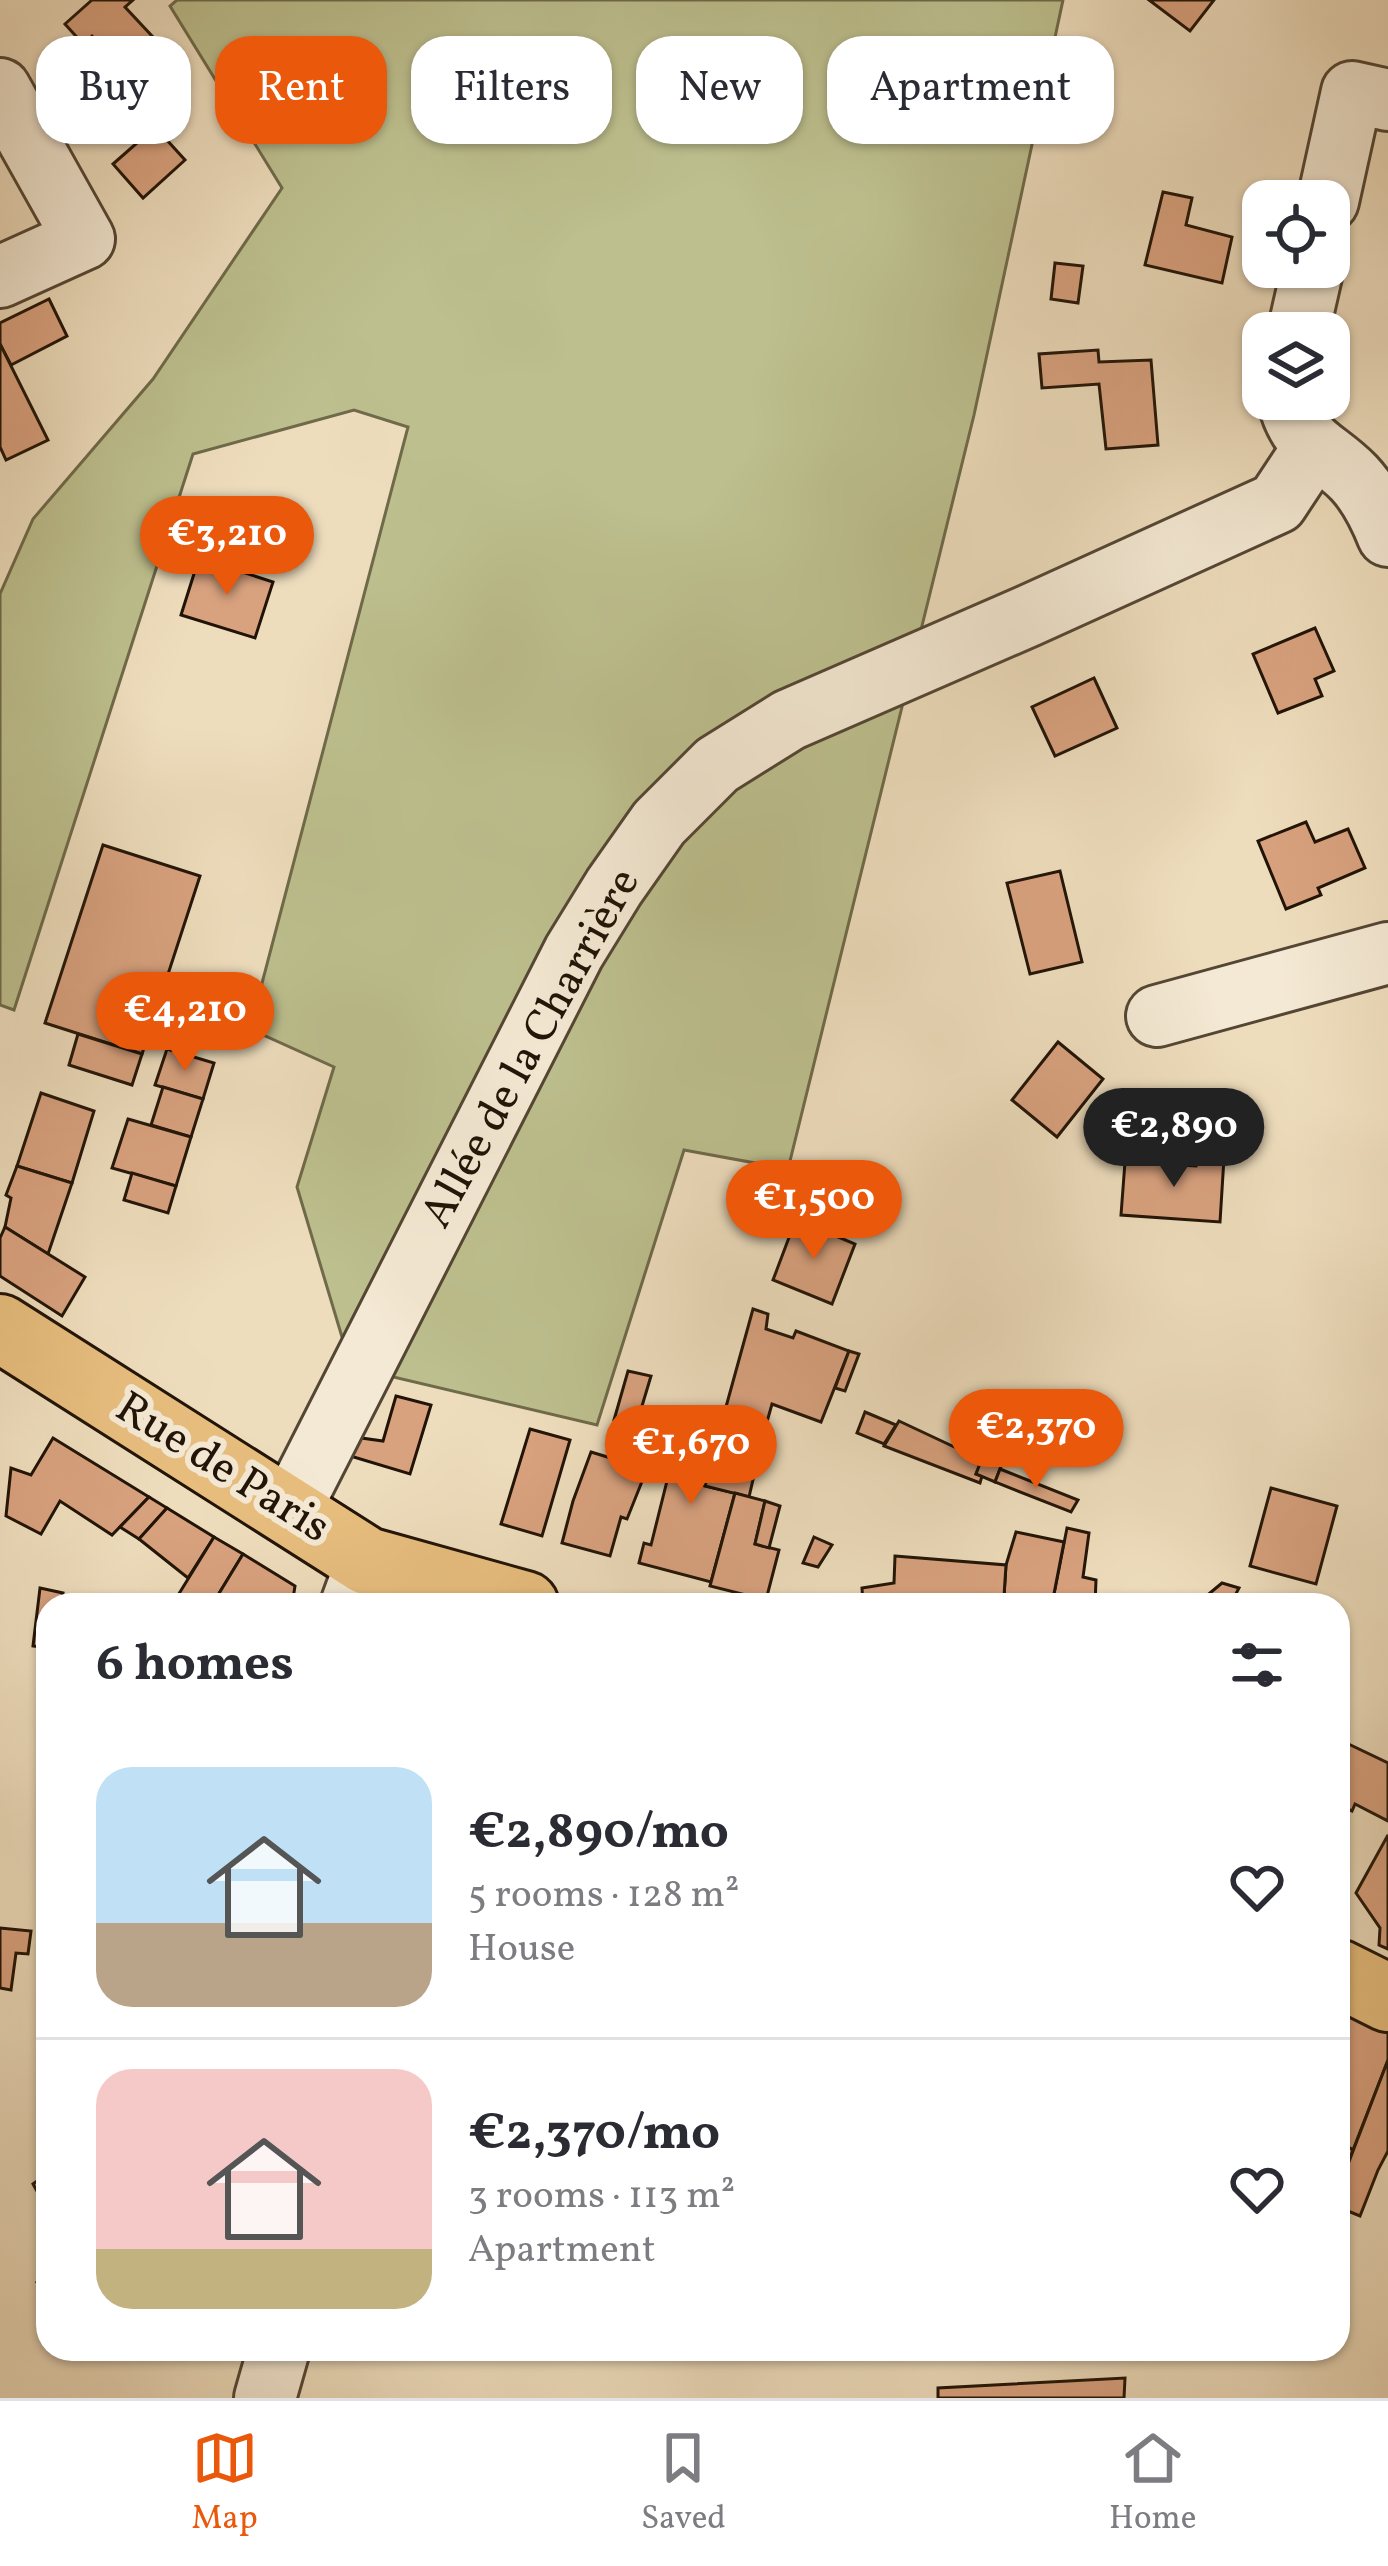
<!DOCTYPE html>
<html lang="en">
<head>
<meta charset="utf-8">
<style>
	:root { --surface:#fff; --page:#f7f7f7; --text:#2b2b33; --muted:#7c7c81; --line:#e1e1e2; --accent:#ea580c }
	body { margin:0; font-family:Vollkorn,serif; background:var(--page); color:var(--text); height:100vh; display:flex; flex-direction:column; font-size:45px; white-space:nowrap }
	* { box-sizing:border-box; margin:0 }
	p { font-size:39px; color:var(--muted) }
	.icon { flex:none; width:66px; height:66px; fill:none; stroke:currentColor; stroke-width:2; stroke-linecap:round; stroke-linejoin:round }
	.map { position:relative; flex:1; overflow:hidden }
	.drawer { position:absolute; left:36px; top:1593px; width:1314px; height:768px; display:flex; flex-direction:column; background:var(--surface); border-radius:36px; box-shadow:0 3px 9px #0004 }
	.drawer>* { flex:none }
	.hud { position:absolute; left:36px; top:36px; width:1317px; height:108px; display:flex; gap:24px }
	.controls { position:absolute; left:1242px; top:180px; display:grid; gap:24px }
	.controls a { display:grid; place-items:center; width:108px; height:108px; border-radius:24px; background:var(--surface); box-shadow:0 3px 9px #0004; font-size:60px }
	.price { position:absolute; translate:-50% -102px; padding:0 27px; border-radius:42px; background:var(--accent); color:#fff; font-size:39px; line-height:78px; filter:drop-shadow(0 3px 6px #0008) }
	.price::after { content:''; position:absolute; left:50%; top:72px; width:36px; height:27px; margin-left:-18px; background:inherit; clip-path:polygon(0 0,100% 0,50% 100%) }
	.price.selected { background:#222; color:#fff }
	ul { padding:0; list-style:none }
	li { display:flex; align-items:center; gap:36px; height:300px; padding:0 60px }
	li+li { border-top:3px solid var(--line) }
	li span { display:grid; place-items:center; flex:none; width:336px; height:240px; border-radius:36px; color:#555 }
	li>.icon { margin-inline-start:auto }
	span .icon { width:144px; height:144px; fill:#fffc; stroke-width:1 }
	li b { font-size:51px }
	h2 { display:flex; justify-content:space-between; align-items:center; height:144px; padding:0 60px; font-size:51px }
	.tag { padding:0 42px; border-radius:36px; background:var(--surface); box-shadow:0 3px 9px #0004; font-size:42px; line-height:108px }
	.tag.selected { background:var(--accent); color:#fff }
	.menu { display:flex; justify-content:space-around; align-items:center; height:168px; border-top:3px solid var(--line); background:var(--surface); font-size:33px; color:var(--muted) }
	.menu a { display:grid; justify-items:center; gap:6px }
	.menu .selected { color:var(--accent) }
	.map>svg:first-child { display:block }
	.green { fill:#bdbf8e; stroke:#6f6a4a; stroke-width:3 }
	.building { fill:#d9a27f; stroke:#211407; stroke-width:3 }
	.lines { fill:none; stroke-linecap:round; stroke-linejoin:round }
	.minor-casing { stroke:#544634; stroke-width:66 }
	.major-casing { stroke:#211407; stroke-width:72 }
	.minor { stroke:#f4e9d4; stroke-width:60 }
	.major { stroke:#e7be7e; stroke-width:66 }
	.labels { text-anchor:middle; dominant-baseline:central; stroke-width:12; stroke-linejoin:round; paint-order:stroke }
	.street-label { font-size:45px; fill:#211407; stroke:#f4e9d4 }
</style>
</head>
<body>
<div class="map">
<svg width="1388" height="2398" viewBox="0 0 1388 2398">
	<rect width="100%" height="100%" fill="#eeddbd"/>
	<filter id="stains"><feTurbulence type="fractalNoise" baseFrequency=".00167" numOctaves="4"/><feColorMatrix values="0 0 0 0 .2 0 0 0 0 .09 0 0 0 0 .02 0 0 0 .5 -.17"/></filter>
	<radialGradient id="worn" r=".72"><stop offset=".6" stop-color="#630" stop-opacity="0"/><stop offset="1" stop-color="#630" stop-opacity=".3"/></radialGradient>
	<!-- green -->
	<polygon class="green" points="177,0 1063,0 974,415 788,1169 684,1150 597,1425 351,1367 297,1187 334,1067 250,1029 408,427 354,410 193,454 14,1010 0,1005 0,594 33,519 153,379 282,188 170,6"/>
	<!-- building -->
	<g class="building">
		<polygon points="92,0 133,0 125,7 165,50 132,80 92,36 83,44 65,24"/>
		<polygon points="1149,0 1214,0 1190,31"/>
		<polygon points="155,127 185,160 143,198 113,164"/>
		<polygon points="1163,192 1192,198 1186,225 1232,237 1222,283 1145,265"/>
		<polygon points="1055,263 1083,266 1078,303 1051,299"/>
		<polygon points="49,299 67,336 11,365 0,344 0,323"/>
		<polygon points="0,344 48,440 6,460 0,447"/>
		<polygon points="1098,350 1099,362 1151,360 1158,445 1106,449 1099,384 1042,388 1039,354"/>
		<polygon points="199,558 273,582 255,638 181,615"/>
		<polygon points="1315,628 1334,671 1315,679 1322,696 1278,713 1253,654"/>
		<polygon points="1094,678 1117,728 1055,756 1032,707"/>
		<polygon points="1306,822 1315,842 1348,829 1365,868 1318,888 1321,895 1286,909 1258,841"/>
		<polygon points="103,845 200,876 142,1054 45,1023"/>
		<polygon points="1060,871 1082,962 1030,974 1007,883"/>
		<polygon points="78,1034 142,1054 132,1085 69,1065"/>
		<polygon points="1058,1042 1103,1079 1057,1137 1012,1100"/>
		<polygon points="167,1049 214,1063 203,1099 155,1085"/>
		<polygon points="163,1087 203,1099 191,1137 151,1125"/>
		<polygon points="41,1093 94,1111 72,1183 17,1166"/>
		<polygon points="128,1119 191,1137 176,1186 112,1168"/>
		<polygon points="1197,1156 1224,1158 1220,1222 1121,1215 1125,1162 1196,1166"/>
		<polygon points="17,1166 72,1183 48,1254 5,1227 11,1198 6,1195"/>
		<polygon points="132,1173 176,1186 168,1213 124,1200"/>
		<polygon points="796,1219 855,1244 832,1304 773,1280"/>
		<polygon points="5,1227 85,1277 62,1316 0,1276 0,1238"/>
		<polygon points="753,1309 768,1314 766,1329 793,1338 796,1331 849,1351 821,1422 772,1404 763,1436 721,1425"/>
		<polygon points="849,1351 859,1354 845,1391 835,1388"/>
		<polygon points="628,1371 651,1376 636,1426 614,1420"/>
		<polygon points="396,1396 431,1405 410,1474 347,1455 354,1437 383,1441"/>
		<polygon points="865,1412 896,1425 884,1444 857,1433"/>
		<polygon points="684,1413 722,1422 705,1486 735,1493 711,1582 639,1563 644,1543 651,1545"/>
		<polygon points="899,1421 982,1460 976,1474 982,1476 980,1483 884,1446"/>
		<polygon points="721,1425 763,1436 755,1471 712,1460"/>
		<polygon points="530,1429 570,1440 542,1536 501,1524"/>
		<polygon points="53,1438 149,1497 112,1535 60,1501 41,1534 6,1516 11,1468 31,1475"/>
		<polygon points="986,1448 1005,1456 995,1482 976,1474"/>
		<polygon points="591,1452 647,1469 627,1519 621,1517 610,1556 562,1543 573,1501"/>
		<polygon points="712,1460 755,1471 749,1497 705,1486"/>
		<polygon points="1000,1469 1078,1500 1071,1512 995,1482"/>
		<polygon points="1271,1488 1337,1506 1316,1584 1250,1566"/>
		<polygon points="735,1493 765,1501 755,1544 779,1550 766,1600 710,1586"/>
		<polygon points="149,1497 167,1508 139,1539 120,1527"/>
		<polygon points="765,1501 780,1506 769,1548 755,1544"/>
		<polygon points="167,1508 214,1537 188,1578 139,1539"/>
		<polygon points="1067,1528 1089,1533 1083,1577 1096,1580 1095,1605 1052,1604"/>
		<polygon points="1016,1532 1064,1542 1052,1604 1004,1596 1006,1565"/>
		<polygon points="214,1537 243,1554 212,1605 172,1605"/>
		<polygon points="814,1537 832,1545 818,1567 803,1563"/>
		<polygon points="243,1554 295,1586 292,1605 212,1605"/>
		<polygon points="895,1556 1006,1565 1004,1596 895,1598 895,1605 863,1605 862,1588 894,1583"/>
		<polygon points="1222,1583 1239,1588 1230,1605 1201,1605 1204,1598"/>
		<polygon points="40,1588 63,1593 61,1605 48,1605 48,1648 33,1646"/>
		<polygon points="1004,1596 1052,1604 1062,1605 947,1605 947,1598"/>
		<rect x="895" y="1598" width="52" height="7"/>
		<polygon points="1338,1739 1388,1763 1388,1821 1355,1804 1352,1811 1338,1805"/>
		<polygon points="1388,1835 1388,1949 1379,1945 1380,1928 1356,1893"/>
		<polygon points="0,1928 31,1931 28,1954 16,1953 11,1990 0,1988"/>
		<polygon points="1338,2005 1388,2032 1388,2060 1353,2150 1338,2141 1338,2097 1341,2089 1338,2087"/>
		<polygon points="1388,2060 1388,2151 1378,2170 1360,2216 1338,2207 1338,2190"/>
		<polygon points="1338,2141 1353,2150 1338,2190"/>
		<polygon points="48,2173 48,2287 37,2282 48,2259 43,2202 33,2184"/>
		<polygon points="1125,2378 1124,2398 938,2398 938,2388"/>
	</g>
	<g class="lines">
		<defs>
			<g id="minor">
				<polyline points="0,89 84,239 0,277"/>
				<polyline points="1328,201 1352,92 1388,100"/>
				<polyline points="1298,333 1313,267"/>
				<path d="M1288,399c11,47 37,49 66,79 15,16 26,38 34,58"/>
				<polyline points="1157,1016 1388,953"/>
				<polyline points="289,1512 574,952 614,887 659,823 717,765 789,720 1028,616 1277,503 1314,447"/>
				<polyline points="351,1605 367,1561"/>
				<polyline points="265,2398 279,2349"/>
			</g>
			<g id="major">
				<polyline points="0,1328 367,1561 525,1605"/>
				<polyline points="1338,1973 1388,1998"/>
			</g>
		</defs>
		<!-- minor casing -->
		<use href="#minor" class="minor-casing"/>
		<!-- major casing -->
		<use href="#major" class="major-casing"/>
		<!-- minor -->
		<use href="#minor" class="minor"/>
		<!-- major -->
		<use href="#major" class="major"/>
	</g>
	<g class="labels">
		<!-- street labels -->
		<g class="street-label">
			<text transform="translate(532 1049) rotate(-61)">Allée de la Charrière</text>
			<text transform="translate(222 1469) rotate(32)">Rue de Paris</text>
		</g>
	</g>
	<rect width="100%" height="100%" filter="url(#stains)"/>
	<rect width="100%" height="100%" fill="url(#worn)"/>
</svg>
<div class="controls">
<a><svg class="icon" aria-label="locate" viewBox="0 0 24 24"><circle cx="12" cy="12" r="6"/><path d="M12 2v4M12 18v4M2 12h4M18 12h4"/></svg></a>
<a><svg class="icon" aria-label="layers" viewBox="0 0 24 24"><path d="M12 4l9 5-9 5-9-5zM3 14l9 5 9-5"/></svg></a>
</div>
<b class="price" style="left:227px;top:598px">€3,210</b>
<b class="price" style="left:185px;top:1074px">€4,210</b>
<b class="price selected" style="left:1174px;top:1190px">€2,890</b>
<b class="price" style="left:814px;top:1262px">€1,500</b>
<b class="price" style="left:1036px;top:1491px">€2,370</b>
<b class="price" style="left:691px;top:1507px">€1,670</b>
<div class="hud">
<a class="tag">Buy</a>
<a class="tag selected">Rent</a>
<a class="tag">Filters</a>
<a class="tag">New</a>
<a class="tag">Apartment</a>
</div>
<section class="drawer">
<h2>6 homes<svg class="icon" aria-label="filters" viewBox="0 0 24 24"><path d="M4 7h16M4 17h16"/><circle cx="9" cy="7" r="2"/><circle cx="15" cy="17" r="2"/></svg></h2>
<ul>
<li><span style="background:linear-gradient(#bfe0f5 65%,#b9a48a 0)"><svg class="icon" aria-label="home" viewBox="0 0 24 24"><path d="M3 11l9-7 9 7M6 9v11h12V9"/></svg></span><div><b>€2,890/mo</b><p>5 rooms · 128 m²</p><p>House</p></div><svg class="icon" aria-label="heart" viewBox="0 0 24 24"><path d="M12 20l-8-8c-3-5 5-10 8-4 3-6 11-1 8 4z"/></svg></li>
<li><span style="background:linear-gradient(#f6c9c9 75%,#c2b280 0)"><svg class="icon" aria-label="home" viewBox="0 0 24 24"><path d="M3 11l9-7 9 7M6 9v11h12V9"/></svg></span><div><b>€2,370/mo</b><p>3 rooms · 113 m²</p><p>Apartment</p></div><svg class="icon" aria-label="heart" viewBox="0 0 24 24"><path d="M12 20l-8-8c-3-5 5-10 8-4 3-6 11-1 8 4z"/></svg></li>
</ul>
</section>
</div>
<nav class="menu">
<a class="selected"><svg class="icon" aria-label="map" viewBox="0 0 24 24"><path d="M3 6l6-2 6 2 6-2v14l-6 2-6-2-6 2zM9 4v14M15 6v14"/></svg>Map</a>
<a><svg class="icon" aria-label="saved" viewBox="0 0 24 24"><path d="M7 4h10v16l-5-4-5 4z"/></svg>Saved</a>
<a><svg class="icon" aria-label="home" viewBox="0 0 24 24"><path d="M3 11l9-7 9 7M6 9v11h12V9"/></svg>Home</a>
</nav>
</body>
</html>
